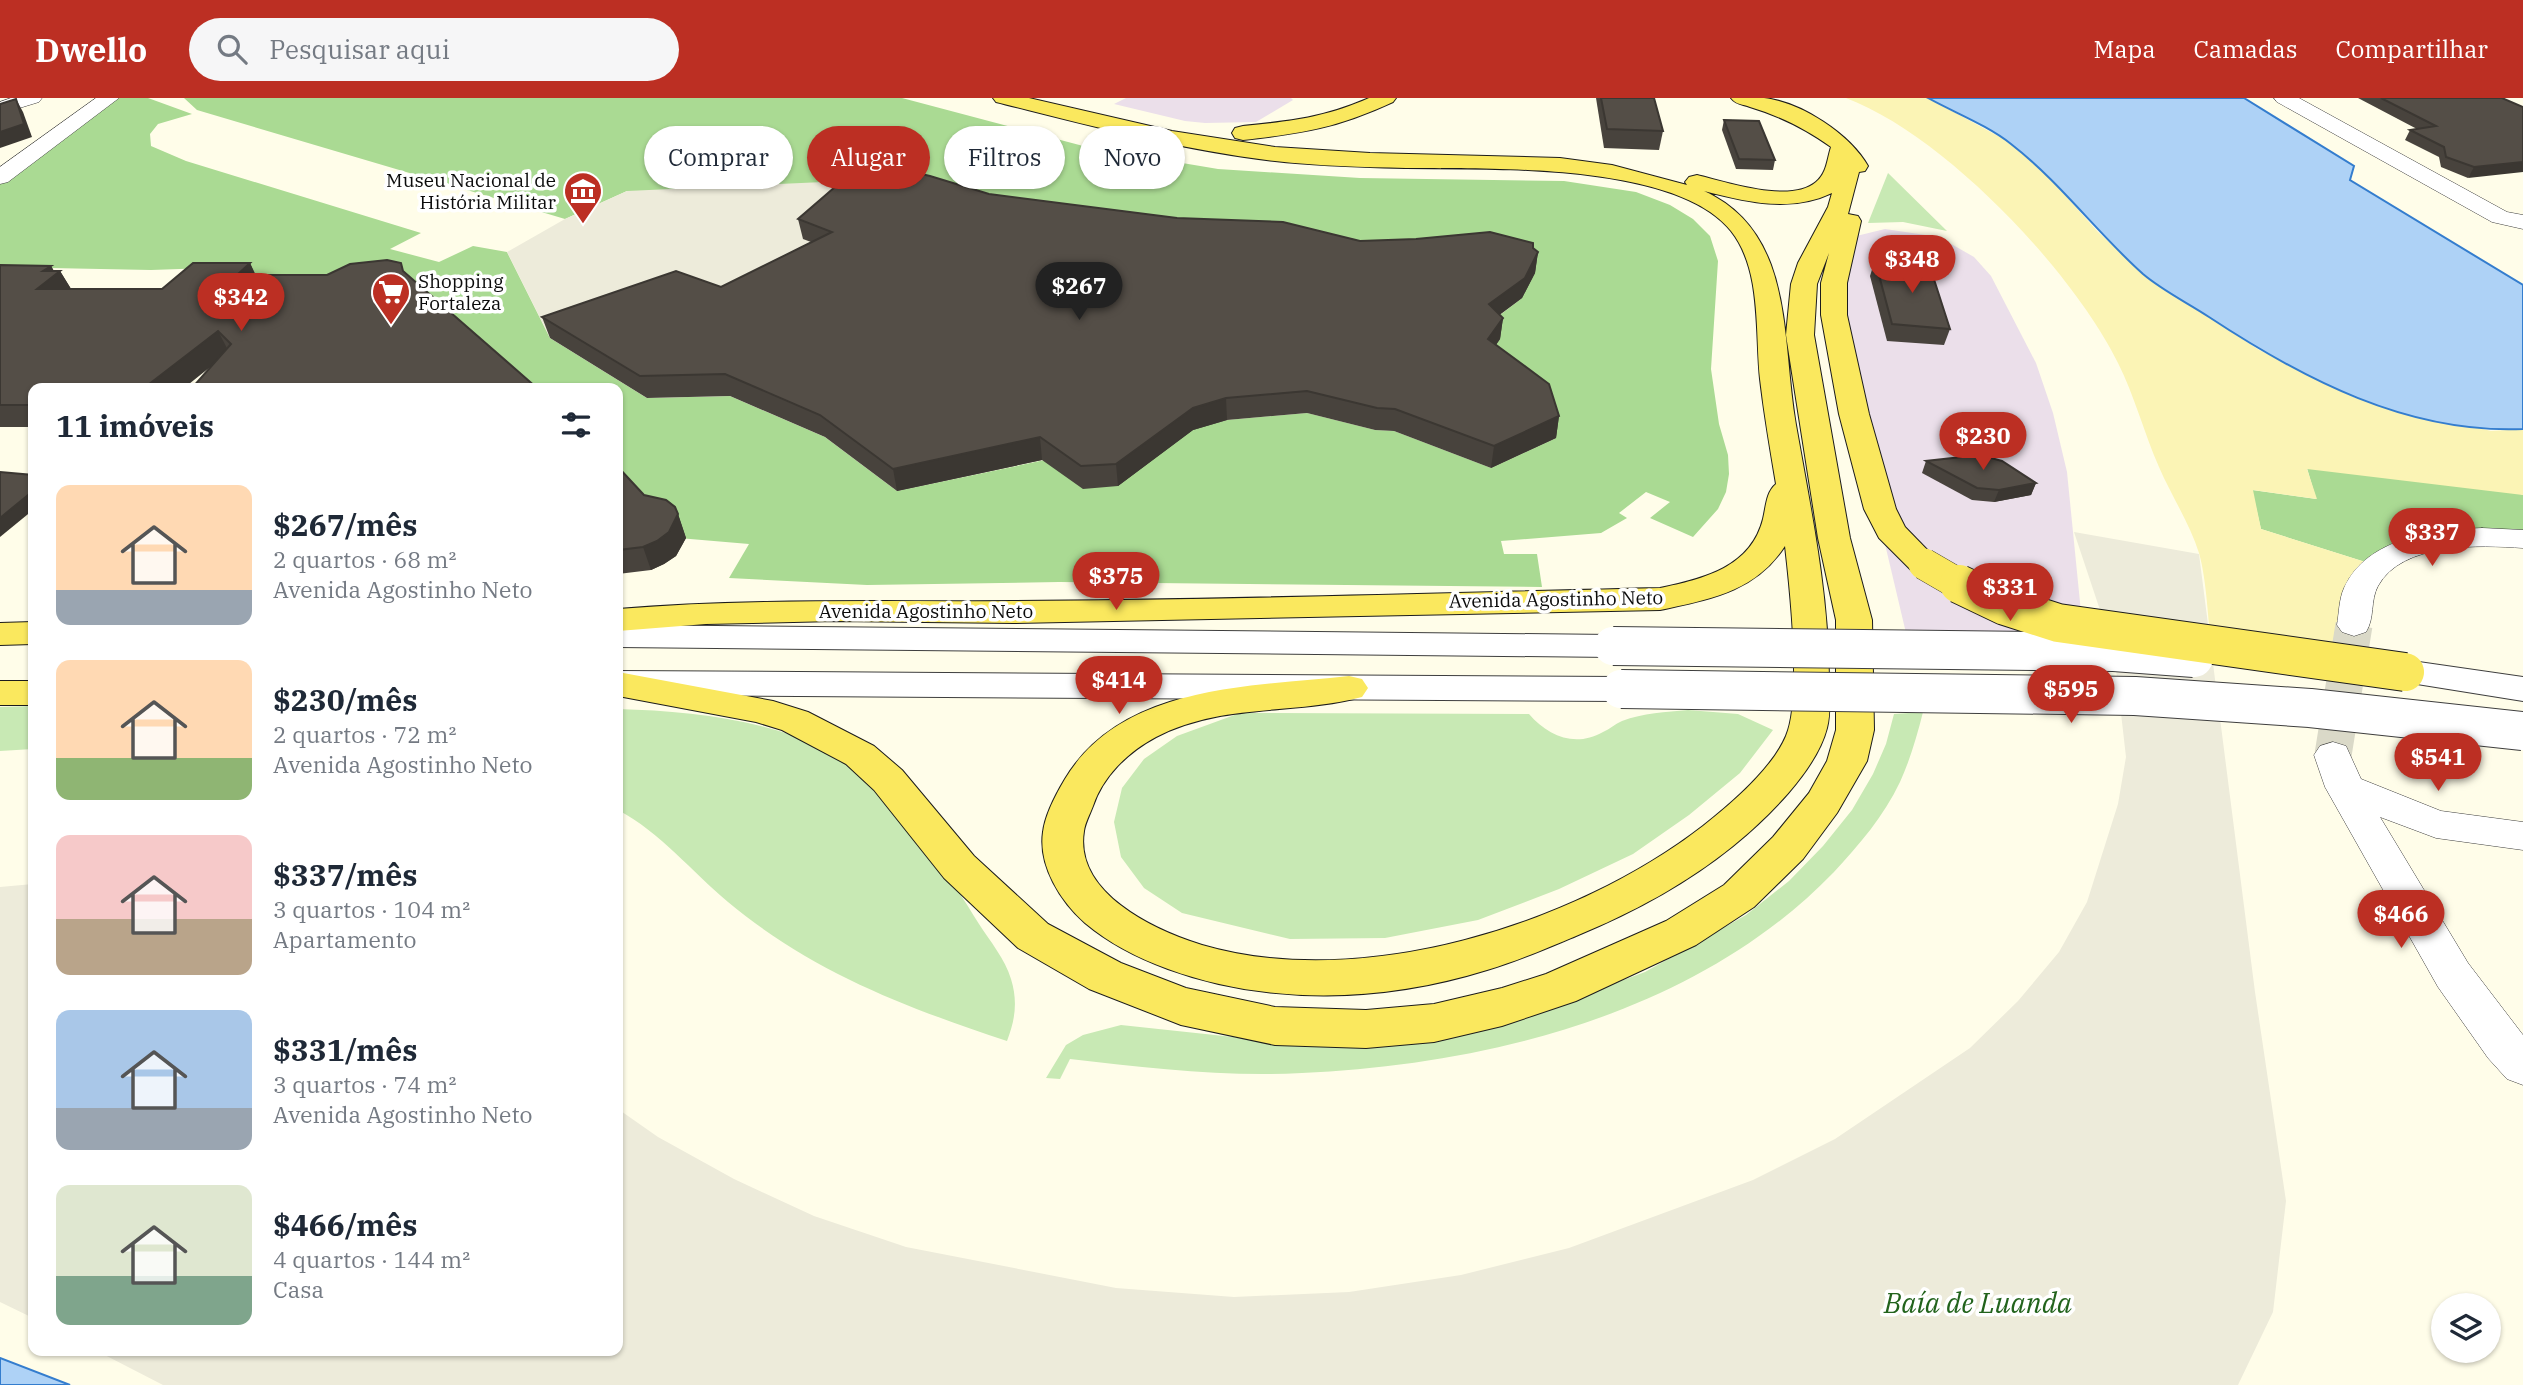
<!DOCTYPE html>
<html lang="pt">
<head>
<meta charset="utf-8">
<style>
	:root { --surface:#fff; --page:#f6f6f7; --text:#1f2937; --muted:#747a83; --accent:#bc2f23 }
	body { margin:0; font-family:"IBM Plex Serif",serif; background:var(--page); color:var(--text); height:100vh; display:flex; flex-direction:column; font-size:26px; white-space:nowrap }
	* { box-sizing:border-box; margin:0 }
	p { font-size:23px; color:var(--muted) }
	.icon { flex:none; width:38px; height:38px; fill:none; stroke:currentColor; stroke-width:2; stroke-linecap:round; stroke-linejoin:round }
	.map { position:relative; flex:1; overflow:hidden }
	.details { position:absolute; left:28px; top:285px; width:595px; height:973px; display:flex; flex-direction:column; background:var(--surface); border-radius:14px; box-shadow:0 2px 5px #0004 }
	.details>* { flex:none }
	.banner { position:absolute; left:644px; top:28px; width:665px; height:63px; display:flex; gap:14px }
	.tools { position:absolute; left:2431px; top:1195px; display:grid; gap:14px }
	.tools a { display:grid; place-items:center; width:70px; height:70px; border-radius:50%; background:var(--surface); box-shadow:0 2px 5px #0004; font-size:35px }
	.price { position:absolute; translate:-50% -60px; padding:0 16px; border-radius:24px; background:var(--accent); color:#fff; font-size:23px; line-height:46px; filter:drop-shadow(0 2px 4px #0008) }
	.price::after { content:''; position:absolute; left:50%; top:42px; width:21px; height:16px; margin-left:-10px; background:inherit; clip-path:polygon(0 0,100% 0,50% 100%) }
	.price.on { background:#222; color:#fff }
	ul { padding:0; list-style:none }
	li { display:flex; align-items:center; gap:21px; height:175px; padding:0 28px }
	li span { display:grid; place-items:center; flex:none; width:196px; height:140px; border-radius:14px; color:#555 }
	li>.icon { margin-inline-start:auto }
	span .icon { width:84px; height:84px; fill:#fffc; stroke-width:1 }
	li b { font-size:30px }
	h2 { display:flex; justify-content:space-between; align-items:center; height:84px; padding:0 28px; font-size:30px }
	.pill { padding:0 24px; border-radius:32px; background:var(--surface); box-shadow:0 2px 5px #0004; font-size:24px; line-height:63px }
	.pill.on { background:var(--accent); color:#fff }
	header { display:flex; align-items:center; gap:42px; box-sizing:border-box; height:98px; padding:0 35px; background:var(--accent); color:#fff }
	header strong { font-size:33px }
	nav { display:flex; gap:38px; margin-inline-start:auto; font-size:24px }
	.search { width:490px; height:63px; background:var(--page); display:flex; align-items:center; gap:18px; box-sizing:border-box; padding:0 24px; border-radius:38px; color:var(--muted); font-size:26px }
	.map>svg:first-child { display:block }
	.industrial { fill:#ebdfea }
	.green { fill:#c8e9b4 }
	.forest { fill:#aada93 }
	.sand { fill:#fbf4b5 }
	.plaza { fill:#edebda }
	.water { fill:#aed2f6; stroke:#347dce; stroke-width:2 }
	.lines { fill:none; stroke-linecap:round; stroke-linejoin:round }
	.minor-tunnel { stroke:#dad9c8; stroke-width:37; stroke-dasharray:37 18; stroke-linecap:butt }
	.minor-casing { stroke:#3e3e3e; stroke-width:1 }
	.tertiary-casing { stroke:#3e3e3e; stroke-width:2 }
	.primary-casing { stroke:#1c1c1c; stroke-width:2 }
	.minor { fill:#fff; fill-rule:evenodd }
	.tertiary { fill:#fff; fill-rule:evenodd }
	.primary { fill:#fae85e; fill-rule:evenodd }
	.tertiary-bridge-casing { stroke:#3e3e3e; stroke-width:40; stroke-linecap:butt }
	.primary-bridge-far1-casing { stroke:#1c1c1c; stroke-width:32; stroke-linecap:butt }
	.primary-bridge-casing { stroke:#1c1c1c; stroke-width:40; stroke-linecap:butt }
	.tertiary-bridge { stroke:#fff; stroke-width:38 }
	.primary-bridge-far1 { stroke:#fae85e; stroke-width:31 }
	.primary-bridge { stroke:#fae85e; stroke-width:38 }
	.wall { fill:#48433d }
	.shaded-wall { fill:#3b3732 }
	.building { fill:#544e47; stroke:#3b3732; stroke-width:2 }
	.labels { text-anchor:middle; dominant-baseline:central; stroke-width:7; stroke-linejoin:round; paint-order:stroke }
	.far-poi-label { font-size:19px; fill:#0b0b0b; stroke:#fff; text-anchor:end }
	.far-street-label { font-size:19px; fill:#0b0b0b; stroke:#fff }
	.near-park-label { font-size:28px; font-style:italic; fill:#22631c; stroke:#fff }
</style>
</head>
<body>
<header>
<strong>Dwello</strong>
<div class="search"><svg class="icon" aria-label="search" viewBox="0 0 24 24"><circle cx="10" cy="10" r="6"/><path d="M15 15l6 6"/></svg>Pesquisar aqui</div>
<nav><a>Mapa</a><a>Camadas</a><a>Compartilhar</a></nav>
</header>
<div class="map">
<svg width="2523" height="1287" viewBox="0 0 2523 1287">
	<rect width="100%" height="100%" fill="#fffde9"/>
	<!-- industrial -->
	<g class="industrial">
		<polygon points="1126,0 1291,0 1293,2 1256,24 1205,25 1185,23 1114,6"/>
		<polygon points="1885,131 1939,139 1974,159 1991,178 2036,265 2053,315 2067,374 2085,554 1910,552 1872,391 1834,185 1844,141"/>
	</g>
	<!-- green -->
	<g class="green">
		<polygon points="1888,75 1947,133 1903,124 1868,125"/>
		<polygon points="33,608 33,651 0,653 0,609"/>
		<path d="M618,611c67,2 141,9 204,38 15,7 51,29 62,41 33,39 68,92 95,136 11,17 26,35 32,55 7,23 4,41 -4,62 -102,-34 -195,-69 -279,-139 -37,-31 -67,-69 -110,-92z"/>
		<path d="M1688,612l50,4 35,16 -33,43 -51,42 -56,39 -74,35 -81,31 -93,18 -95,1 -108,-26 -38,-25 -23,-31 -7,-35 8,-34 22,-29 33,-23 63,-23 289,1c19,22 46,34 74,18 7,-3 12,-8 19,-11 21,-8 44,-9 66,-11z"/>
		<path d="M1923,614c-6,24 -13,48 -23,70 -16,34 -41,63 -66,90 -135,140 -342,192 -532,201 -77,4 -155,-5 -232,-14l-10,20 -14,-1 20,-33 17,-10 38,-10 131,14 328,-43 65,-24 101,-57 43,-34 34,-35 29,-36 21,-36 13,-30 8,-30z"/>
	</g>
	<!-- forest -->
	<g class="forest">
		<polygon points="109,0 148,0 192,16 158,26 150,36 151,48 186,63 421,135 390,151 439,164 473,148 507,154 550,240 647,300 730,298 825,339 897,393 1193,331 1227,322 1307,315 1375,332 1394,333 1491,370 1556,340 627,93 565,121 197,12 184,0 902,0 1087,49 1218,71 1360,80 1564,83 1636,94 1670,107 1693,121 1710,138 1718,163 1711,271 1719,326 1728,357 1729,376 1726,394 1718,411 1693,439 1650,420 1670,404 1646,394 1619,415 1627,420 1601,435 1501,443 1504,456 1537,456 1542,489 1059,484 867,487 729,480 749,446 655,438 618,401 618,290 455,290 263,178 237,169 151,172 0,169 0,79"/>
		<polygon points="2307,370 2515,394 2523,397 2523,441 2468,440 2378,468 2261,431 2252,392 2316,401"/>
	</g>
	<!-- sand -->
	<path class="sand" d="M1846,0h82l81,44 37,32 52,58 48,44 113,74 97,48 135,33 32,-2v66l-216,-26 10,30 -64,-9 8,39 117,37 -24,59 -5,32 -137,-4c-4,-30 -5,-72 -13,-100 -9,-29 -28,-58 -40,-86 -15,-34 -24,-70 -41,-104 -46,-93 -174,-228 -272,-265z"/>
	<!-- plaza -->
	<g class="plaza">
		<polygon points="868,82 1522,200 1487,227 1500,241 1483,258 1313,293 897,393 825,339 730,298 647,300 550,240 507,154 565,121 627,93"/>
		<polygon points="2074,434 2199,456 2255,894 2286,1103 2273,1214 2238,1287 163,1287 97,1253 618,1253 618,1011 658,1039 734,1081 814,1118 906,1149 1116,1190 1234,1199 1349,1194 1461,1177 1569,1150 1753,1082 1835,1041 1970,950 2018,903 2059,854 2087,804 2118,706 2126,659 2114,554"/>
		<polygon points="33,786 33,1220 0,1204 0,789"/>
	</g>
	<!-- water -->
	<g class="water">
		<path d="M1928,0h316l110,68 -4,14 173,105v144c-115,5 -220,-50 -314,-112 -21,-14 -46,-26 -66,-43 -46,-41 -83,-92 -132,-130 -24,-19 -56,-31 -83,-46z"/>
		<polygon points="0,1260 70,1287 0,1287"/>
	</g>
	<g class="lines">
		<!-- minor-tunnel -->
		<polyline class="minor-tunnel" points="2333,657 2354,527"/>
		<defs>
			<g id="minor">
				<polygon points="11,0 42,0 39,4 0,16 0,4"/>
				<polygon points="96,0 119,0 8,84 0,86 0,69"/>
				<polygon points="2274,0 2299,0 2507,114 2523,117 2523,131 2492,124 2277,4"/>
				<path d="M2482,430l41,2v18c-43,-3 -121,-6 -145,38 -8,15 -3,32 -12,46l-12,4 -12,-4 -5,-7c2,-12 2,-26 7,-37 23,-51 90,-58 138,-60z"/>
				<polygon points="2333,644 2346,648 2361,681 2441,713 2523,724 2523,752 2436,740 2380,719 2468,865 2523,937 2523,987 2507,981 2488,960 2438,889 2325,689 2314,657 2320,648"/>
			</g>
			<g id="tertiary">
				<polygon points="618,527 1613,537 1626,540 1631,548 1626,556 1613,559 618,549"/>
				<polygon points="2405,562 2523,579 2523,603 2392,582 2387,574 2392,566"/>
				<polygon points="618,573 1621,579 1634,582 1640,591 1634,600 1621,603 618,597"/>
			</g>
			<g id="primary">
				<path d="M993,0h36l143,33 103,16 95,6 190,5 52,7 75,20 -2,-3 4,-5 8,-2c30,7 93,29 119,7 11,-9 11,-23 15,-35 -25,-18 -51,-31 -81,-40 -7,-3 -14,-2 -19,-9 10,0 22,0 33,0 37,4 86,36 104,68l-3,5 -6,1 -11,42 10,2 3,5 -14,62v32l22,99 27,95 9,18 36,37 -5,7 -12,3 -12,-3 -33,-33 -15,-29 -25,-95 -18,-99v-32l8,-30 -12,31 -3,51 36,203 22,82 2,110 -7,31 -30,52 -34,46 -49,48 -58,38 -120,56 -74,25 -68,16 -68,6 -91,-3 -94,-20 -92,-36 -71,-41 -74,-70 -70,-88 -28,-26 -64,-34 -26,-8 -138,-26v-24l155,29 35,11 66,34 28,24 72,86 74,68 73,39 65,25 89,19 91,3 68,-6 68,-16 44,-14 120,-53 58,-36 49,-48 36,-44 18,-32 9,-31v-110l-18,-82 -32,-203 5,-51 7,-21 30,-56 4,-14c-42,20 -85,9 -128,-2 92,42 77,150 92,234 15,85 33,169 33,256 0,15 2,32 -2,47 -11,43 -61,91 -94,118 -47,38 -101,67 -157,90 -29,12 -58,25 -89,34 -102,32 -218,36 -319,-1 -30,-11 -58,-25 -83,-46 -24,-21 -47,-57 -42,-91 2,-17 13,-38 22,-53 57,-95 186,-92 284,-103l13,3 6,9 -6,9c-68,18 -142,6 -206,40 -28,15 -53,39 -63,69 -3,8 -8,17 -9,25 -10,62 70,99 118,114 159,47 373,-20 501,-119 28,-22 69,-57 83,-90 16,-37 4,-147 -1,-190 -30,46 -75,53 -125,64l-646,13 -179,-2 -129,3 -88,7v-22c132,-11 264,-7 396,-8 216,-1 431,-8 646,-13 44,-9 91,-21 103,-69 3,-12 3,-27 13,-35 -6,-35 -12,-70 -16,-105 -5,-47 2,-109 -29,-148 -55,-69 -243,-62 -325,-63 -43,-1 -88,-2 -131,-7 -95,-11 -187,-36 -279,-59z"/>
				<path d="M1369,0h27l-3,4c-56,26 -89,31 -150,38l-8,-2 -3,-5 3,-5 8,-2c49,-5 80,-8 126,-28z"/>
				<polygon points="33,524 33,546 0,547 0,525"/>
				<rect x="0" y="583" width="33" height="24"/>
			</g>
		</defs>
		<!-- minor casing -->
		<use href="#minor" class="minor-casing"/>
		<!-- tertiary casing -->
		<use href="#tertiary" class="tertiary-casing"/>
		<!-- primary casing -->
		<use href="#primary" class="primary-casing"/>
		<!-- minor -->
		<use href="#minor" class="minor"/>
		<!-- tertiary -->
		<use href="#tertiary" class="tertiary"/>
		<!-- primary -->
		<use href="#primary" class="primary"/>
		<defs>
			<g id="tertiary-bridge">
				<polyline points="1613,548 2114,554 2194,560"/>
				<polyline points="1621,591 2135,598 2310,610 2523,633"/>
			</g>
			<polyline id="primary-bridge-far1" points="1924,466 1962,488"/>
			<polyline id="primary-bridge" points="1959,486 2005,508 2058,525 2405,574"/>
		</defs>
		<!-- tertiary-bridge casing -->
		<use href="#tertiary-bridge" class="tertiary-bridge-casing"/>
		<!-- primary-bridge-far1 casing -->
		<use href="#primary-bridge-far1" class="primary-bridge-far1-casing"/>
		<!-- primary-bridge casing -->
		<use href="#primary-bridge" class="primary-bridge-casing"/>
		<!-- tertiary-bridge -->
		<use href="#tertiary-bridge" class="tertiary-bridge"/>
		<!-- primary-bridge-far1 -->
		<use href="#primary-bridge-far1" class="primary-bridge-far1"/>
		<!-- primary-bridge -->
		<use href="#primary-bridge" class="primary-bridge"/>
	</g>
	<!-- wall -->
	<g class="wall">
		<polygon points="1596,0 1654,0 1663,33 1659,52 1604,50"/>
		<polygon points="2358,0 2502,0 2523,9 2468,80 2441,69 2439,59 2405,42 2410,32 2417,31"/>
		<polygon points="1724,22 1775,62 1773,72 1736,71 1722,32"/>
		<polygon points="989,96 1360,143 1533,150 1538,154 1535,175 1522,200 1499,217 1503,220 1500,241 1496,247 1559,318 1556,340 1491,370 1394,333 1375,332 1307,315 1227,322 1193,332 1118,388 1083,391 1042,362 897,393 825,339 730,298 647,300 550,240 542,219 721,189 811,144 803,141 798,121"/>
		<polygon points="1875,162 1950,231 1944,247 1887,243 1870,178"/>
		<polygon points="250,165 255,177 327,177 212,268 33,290 33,329 0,329 0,167 51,168 54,173 60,173 71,191 162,191"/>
		<polygon points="1926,363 2036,385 2031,397 1994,404 1972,402 1922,375"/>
		<polygon points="618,369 644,397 678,416 686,440 676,458 664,466 651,472 618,476"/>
	</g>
	<!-- shaded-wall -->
	<g class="shaded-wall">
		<polygon points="16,1 23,14 32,39 0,50 0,34"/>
		<polygon points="2523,64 2523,74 2468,80 2474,69"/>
		<polygon points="1538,154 1535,175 1522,200 1486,227 1489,206"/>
		<polygon points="250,165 260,186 237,177"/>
		<polygon points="51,168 56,177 60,173 73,194 37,191 43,173"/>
		<polygon points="1503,220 1500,241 1485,262 1488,241"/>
		<polygon points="218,233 229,254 184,290 144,290"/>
		<polygon points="1226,300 1227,322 1193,332 1118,388 1116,366 1193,310"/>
		<polygon points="1559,318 1556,340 1491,370 1494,348"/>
		<polygon points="1040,339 1042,362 897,393 893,371"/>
		<polygon points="2036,385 2031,397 1994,404 1999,392"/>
		<polygon points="33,393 33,412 0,439 0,420"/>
		<polygon points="678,416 686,440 676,458 664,466 651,472 643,449"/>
	</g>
	<!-- building -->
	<g class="building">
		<polygon points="1601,0 1654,0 1663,33 1607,31"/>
		<polygon points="2381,0 2502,0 2523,9 2523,64 2474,69 2446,59 2444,49 2410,32 2436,28"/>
		<polygon points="16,1 24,26 0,34 0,6"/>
		<polygon points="1724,22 1759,23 1775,62 1739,61"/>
		<polygon points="865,63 930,78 989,96 1177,120 1283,124 1360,143 1416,141 1490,134 1533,145 1533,150 1538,154 1525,180 1489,206 1503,220 1488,241 1549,286 1559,318 1494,348 1395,311 1377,310 1307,293 1226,300 1193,310 1116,366 1081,368 1040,339 893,371 820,317 725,276 640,278 542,219 676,173 721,189 832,134 798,121"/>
		<polygon points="387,162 401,165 403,173 537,290 192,290 231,246 218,233 144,290 33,290 33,307 0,307 0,167 51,168 43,173 60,173 37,191 162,191 193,165 250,165 237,177 327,177 350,166"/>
		<polygon points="1875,162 1929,166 1950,231 1892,226"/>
		<polygon points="1980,357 2002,363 2036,385 1999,392 1977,390 1926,363"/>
		<polygon points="618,369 644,397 666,402 675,409 678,416 669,434 657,443 643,449 618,452"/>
		<polygon points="0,374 33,377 33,393 0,420"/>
	</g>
	<!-- icons -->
	<defs>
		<symbol id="museum-pin" viewBox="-11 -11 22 30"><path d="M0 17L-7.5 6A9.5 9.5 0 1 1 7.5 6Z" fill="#bc2f23" stroke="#fff"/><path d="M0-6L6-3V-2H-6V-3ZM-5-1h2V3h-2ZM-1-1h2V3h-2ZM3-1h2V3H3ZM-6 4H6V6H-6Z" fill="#fff"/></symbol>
		<symbol id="supermarket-pin" viewBox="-11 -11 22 30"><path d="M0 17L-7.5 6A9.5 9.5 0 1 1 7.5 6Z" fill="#bc2f23" stroke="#fff"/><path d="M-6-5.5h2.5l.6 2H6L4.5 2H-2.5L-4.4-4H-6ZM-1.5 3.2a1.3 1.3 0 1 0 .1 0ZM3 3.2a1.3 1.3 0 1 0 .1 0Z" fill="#fff"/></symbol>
	</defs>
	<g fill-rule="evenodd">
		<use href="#museum-pin" x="561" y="71" width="44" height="60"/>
		<use href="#supermarket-pin" x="369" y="172" width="44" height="60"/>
	</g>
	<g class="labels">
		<!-- far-poi labels -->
		<g class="far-poi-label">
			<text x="556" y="82">Museu Nacional de<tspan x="556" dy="22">História Militar</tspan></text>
			<text x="418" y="183" text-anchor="start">Shopping<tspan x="418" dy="22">Fortaleza</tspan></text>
		</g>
		<!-- far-street labels -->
		<g class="far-street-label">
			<text transform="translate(1556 501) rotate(-1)">Avenida Agostinho Neto</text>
			<text x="926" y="513">Avenida Agostinho Neto</text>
		</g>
		<!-- near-park labels -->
		<g class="near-park-label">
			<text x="1978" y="1204">Baía de Luanda</text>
		</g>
	</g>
</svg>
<div class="tools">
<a><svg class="icon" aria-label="layers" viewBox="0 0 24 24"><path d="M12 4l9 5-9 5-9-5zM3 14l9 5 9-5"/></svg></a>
</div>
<b class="price" style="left:1912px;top:197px">$348</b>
<b class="price on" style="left:1079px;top:224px">$267</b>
<b class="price" style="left:241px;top:235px">$342</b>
<b class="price" style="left:1983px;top:374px">$230</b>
<b class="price" style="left:2432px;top:470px">$337</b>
<b class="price" style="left:1116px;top:514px">$375</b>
<b class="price" style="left:2010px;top:525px">$331</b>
<b class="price" style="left:1119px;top:618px">$414</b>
<b class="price" style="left:2071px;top:627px">$595</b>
<b class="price" style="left:2438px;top:695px">$541</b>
<b class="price" style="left:2401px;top:852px">$466</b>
<div class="banner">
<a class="pill">Comprar</a>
<a class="pill on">Alugar</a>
<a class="pill">Filtros</a>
<a class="pill">Novo</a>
</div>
<section class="details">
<h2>11 imóveis<svg class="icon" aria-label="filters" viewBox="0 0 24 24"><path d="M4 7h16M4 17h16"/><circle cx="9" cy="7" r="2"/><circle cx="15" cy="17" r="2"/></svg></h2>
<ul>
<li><span style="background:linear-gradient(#ffd9b3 75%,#9aa5b1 0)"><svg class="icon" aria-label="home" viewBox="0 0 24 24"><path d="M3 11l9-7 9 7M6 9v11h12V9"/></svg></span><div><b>$267/mês</b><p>2 quartos · 68 m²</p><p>Avenida Agostinho Neto</p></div></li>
<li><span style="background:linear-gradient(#ffd9b3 70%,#8fb573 0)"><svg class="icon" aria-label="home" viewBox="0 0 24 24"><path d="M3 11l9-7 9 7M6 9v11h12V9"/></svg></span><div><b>$230/mês</b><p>2 quartos · 72 m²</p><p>Avenida Agostinho Neto</p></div></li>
<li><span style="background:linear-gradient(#f6c9c9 60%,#b9a48a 0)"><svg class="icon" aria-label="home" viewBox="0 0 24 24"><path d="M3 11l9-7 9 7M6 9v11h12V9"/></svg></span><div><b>$337/mês</b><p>3 quartos · 104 m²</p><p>Apartamento</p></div></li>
<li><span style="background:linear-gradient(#a9c7e8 70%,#9aa5b1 0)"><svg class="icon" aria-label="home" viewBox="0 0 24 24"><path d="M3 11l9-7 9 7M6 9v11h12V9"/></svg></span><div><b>$331/mês</b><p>3 quartos · 74 m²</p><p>Avenida Agostinho Neto</p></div></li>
<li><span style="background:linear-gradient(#dfe7d0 65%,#7fa58c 0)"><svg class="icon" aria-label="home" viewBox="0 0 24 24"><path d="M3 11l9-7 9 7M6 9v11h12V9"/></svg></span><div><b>$466/mês</b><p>4 quartos · 144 m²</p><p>Casa</p></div></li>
</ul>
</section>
</div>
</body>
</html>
